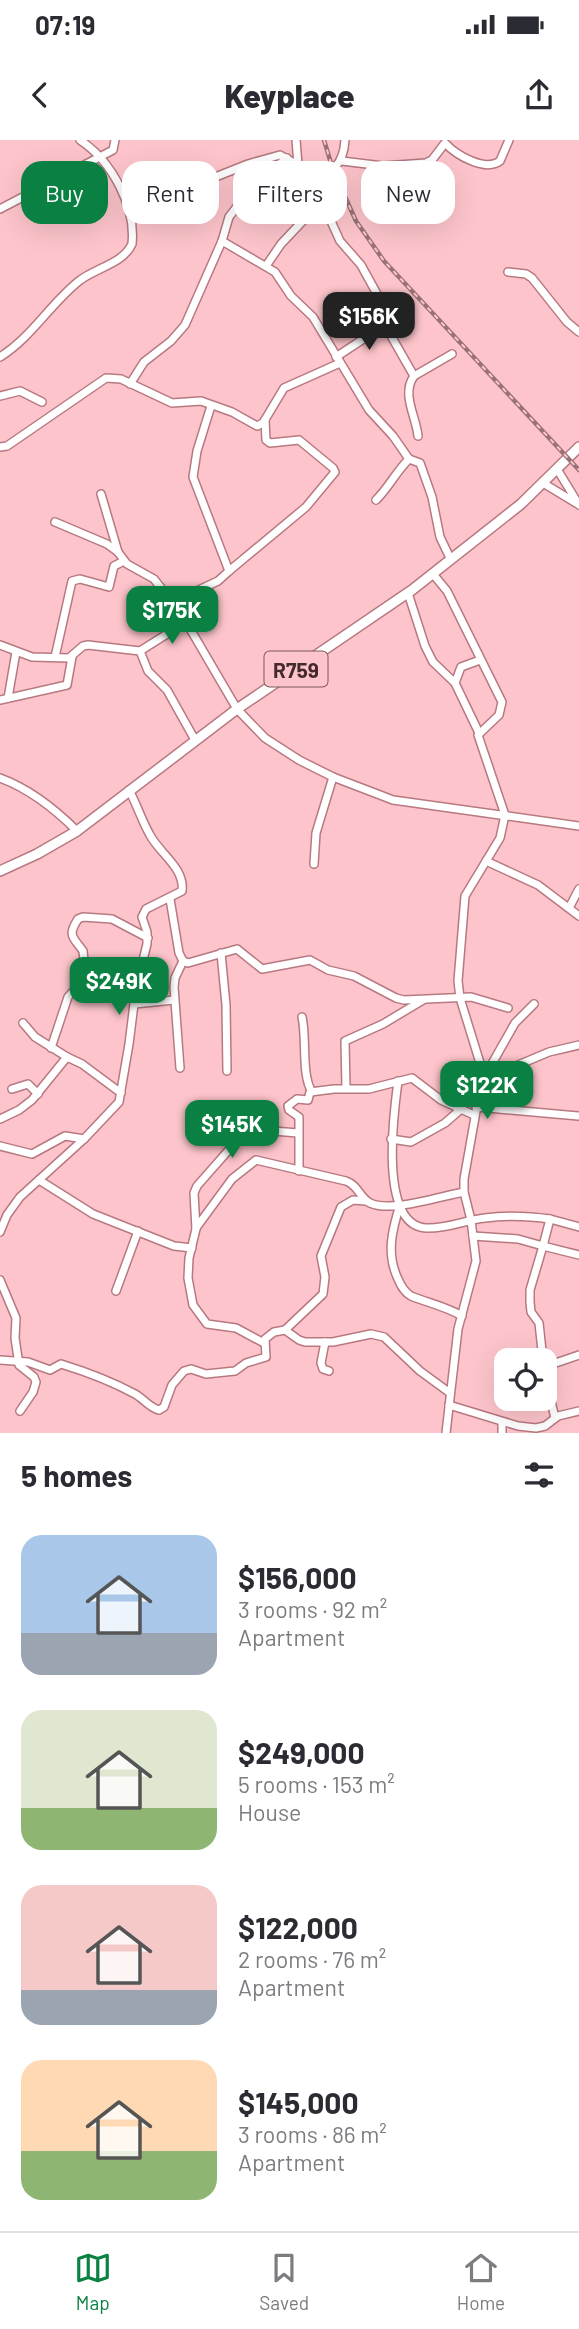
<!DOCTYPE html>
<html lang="en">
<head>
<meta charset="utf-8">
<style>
	:root { --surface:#fff; --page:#f7f7f7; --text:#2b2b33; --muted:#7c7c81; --line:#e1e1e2; --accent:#0b8043 }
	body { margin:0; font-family:Barlow,sans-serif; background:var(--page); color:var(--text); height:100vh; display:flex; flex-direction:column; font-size:26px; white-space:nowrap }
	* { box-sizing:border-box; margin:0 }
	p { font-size:23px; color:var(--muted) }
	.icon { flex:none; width:38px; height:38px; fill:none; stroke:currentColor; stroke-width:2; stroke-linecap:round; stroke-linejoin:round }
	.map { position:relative; height:1293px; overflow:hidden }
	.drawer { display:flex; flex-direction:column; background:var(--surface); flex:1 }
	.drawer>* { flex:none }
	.top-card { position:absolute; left:21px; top:21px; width:537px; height:63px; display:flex; gap:14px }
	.fabs { position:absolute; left:494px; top:1208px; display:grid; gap:14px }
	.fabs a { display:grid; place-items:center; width:63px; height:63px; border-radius:14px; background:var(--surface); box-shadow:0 7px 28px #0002; font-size:35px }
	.price { position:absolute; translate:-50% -60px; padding:0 16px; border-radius:14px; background:var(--accent); color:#fff; font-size:23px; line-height:46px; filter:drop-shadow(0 2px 4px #0008) }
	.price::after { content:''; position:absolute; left:50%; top:42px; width:21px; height:16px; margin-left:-10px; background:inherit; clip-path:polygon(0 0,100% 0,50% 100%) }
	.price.active { background:#222; color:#fff }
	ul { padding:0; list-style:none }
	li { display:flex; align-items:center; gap:21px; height:175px; padding:0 21px }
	li span { display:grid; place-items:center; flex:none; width:196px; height:140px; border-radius:21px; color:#555 }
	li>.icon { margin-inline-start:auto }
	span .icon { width:84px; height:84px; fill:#fffc; stroke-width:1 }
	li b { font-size:30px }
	h2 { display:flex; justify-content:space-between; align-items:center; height:84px; padding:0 21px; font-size:30px }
	.tag { padding:0 24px; border-radius:21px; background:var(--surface); box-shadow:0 7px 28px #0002; font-size:24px; line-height:63px }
	.tag.active { background:var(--accent); color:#fff }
	.status { display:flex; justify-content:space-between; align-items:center; height:49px; padding:0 35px; background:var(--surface); direction:ltr }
	.status svg { height:19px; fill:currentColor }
	header { display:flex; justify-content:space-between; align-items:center; height:91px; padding:0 21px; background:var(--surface); font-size:32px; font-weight:800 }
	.tabs { display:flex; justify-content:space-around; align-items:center; height:98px; border-top:2px solid var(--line); background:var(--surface); font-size:19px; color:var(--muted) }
	.tabs a { display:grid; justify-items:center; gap:4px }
	.tabs .active { color:var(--accent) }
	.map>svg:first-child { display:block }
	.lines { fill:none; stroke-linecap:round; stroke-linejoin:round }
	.minor-casing { stroke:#b87880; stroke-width:10 }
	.major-casing { stroke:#b87880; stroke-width:12 }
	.minor { stroke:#fff; stroke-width:7 }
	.major { stroke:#fff; stroke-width:9 }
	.rail-casing { stroke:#9a7276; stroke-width:4.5 }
	.rail { stroke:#fdc5cb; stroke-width:2; stroke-dasharray:5; stroke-linecap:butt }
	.labels { text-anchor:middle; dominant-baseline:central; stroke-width:7; stroke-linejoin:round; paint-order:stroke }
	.shield { fill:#fdc5cb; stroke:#7c585c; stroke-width:2 }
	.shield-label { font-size:21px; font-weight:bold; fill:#452a2d }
</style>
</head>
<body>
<div class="status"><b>07:19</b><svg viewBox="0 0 49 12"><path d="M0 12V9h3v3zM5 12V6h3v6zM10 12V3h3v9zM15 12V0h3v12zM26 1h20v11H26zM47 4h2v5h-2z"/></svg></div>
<header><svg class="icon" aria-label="back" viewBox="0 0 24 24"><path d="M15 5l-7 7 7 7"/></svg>Keyplace<svg class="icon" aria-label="share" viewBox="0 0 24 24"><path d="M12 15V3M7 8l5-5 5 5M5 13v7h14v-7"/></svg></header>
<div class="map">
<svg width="579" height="1293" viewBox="0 0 579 1293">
	<rect width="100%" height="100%" fill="#fdc5cb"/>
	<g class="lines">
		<defs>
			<g id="minor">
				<polyline points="296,0 298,25 310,60 314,67 330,79 340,101 361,125 377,154 390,194 414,236"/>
				<path d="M342,21l41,5 43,-3 6,-3 13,-17c11,12 40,29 55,18l9,-21"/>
				<polyline points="163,37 198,44 248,24 280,15 298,25"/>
				<path d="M303,42c25,-10 40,-11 42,-42"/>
				<polyline points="0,69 113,10 115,0"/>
				<polyline points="222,101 275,132 291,156 313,177 369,270 393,296 409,319 420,323 432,357 440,397 451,420"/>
				<polyline points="266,126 281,104 315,68"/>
				<polyline points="508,132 526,134 532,138 567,182 579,192"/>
				<path d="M0,217c32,-20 50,-53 79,-76 16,-13 44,-17 53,-37 4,-37 -20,-83 -52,-104"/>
				<polyline points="336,217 386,184"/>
				<polyline points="130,244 144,222 171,201 185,185 222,101 229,77 255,43 287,18"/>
				<polyline points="0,256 20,251 42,262"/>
				<path d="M418,296c-2,-20 -17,-42 -4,-60l38,-22"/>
				<polyline points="0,307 7,306 106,238 121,239 172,263 201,261 232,272 257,286 263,283 284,248 340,223"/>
				<polyline points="557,329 579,365"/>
				<polyline points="543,343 576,363"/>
				<polyline points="101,354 118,412"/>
				<path d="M376,360c14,-14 19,-27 33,-41"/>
				<polyline points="55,382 107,404 118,412 127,424 154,439 182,475 237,569 265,598 299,620 333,637 393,660 579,686"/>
				<polyline points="229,431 306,367 335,332 333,328 299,300 270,303 266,300 265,280"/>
				<polyline points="433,434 447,451 502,562 499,575 478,595 505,675 500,698 465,756 458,841 460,858 480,923 482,938 464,1039 464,1052 471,1080 476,1121 458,1189 446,1293"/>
				<polyline points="408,453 425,506 433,522 455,543"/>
				<polyline points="173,462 218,441 229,431 193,337 197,311 211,266"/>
				<polyline points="0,505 32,517 69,518 83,506 88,505 140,511 148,531 167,550 195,600"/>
				<polyline points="140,511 186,482"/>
				<polyline points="55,517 72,441 80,439 109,447 114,426 124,421"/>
				<polyline points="8,558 16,512"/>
				<polyline points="0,560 67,545 72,517"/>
				<polyline points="479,593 455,543 461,527 480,520"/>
				<path d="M0,638c30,11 55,31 77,53"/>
				<polyline points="486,721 538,745 579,776"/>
				<polyline points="314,724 316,693 333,637"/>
				<polyline points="170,759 179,813 183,821 188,823 237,809 262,829 310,820 328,830 354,836 396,858 404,860 471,857 508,868"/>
				<polyline points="569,768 579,749"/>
				<polyline points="221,813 226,865 227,931"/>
				<polyline points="134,864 174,860"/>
				<path d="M302,877c5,21 -1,58 10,75"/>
				<polyline points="23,883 35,897 67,917"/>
				<path d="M51,908l17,-51 9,-10 7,-27 -1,-9c-10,-14 -16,-15 -5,-32l5,-2 29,2 36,19"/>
				<polyline points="180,928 174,847 175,838 183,821"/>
				<polyline points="489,929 515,883 534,864"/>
				<polyline points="482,938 489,929 511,928 549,912 579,905"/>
				<path d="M398,941c-4,30 -20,144 28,147 21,1 39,-8 59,-10 21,-3 44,-2 65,1"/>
				<polyline points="346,948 345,901 383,884 423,860"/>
				<polyline points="12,949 28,944 38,954"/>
				<polyline points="476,967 578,976"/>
				<polyline points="0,979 19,970 32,960 67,917 82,924 121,953"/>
				<polyline points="391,999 411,1002 445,983 460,970"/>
				<polyline points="0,1006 32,1014 65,996 84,999"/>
				<polyline points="299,1031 299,977 289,970 288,966 297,959 308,960 310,952 334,949 369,949 412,938 441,960 474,975"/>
				<polyline points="39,1040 93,1074 174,1106 192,1108"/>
				<path d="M400,1065c-8,25 -14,49 -2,74 3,7 6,13 13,17 17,7 34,10 51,20"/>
				<path d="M196,1088l36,-49 24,-19 90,21c12,4 14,17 24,22 21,10 71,-7 94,-11"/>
				<path d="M0,1092l7,-17 13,-18 64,-58 35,-37 10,-58 7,-56 11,-44v-12l-5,-15 4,-8 36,-18c3,-23 -22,-37 -32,-56 -8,-14 -13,-30 -21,-45"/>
				<polyline points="473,1096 518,1099 543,1106 550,1079 579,1087"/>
				<polyline points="0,1140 16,1178 15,1198 19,1225 34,1237 36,1242 33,1252 20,1271"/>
				<polyline points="116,1151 138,1091"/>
				<polyline points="285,1190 323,1154 325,1137 321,1116 341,1067 353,1060 366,1061"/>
				<polyline points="325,1202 321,1223 323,1229 329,1231"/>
				<polyline points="264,1203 236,1188 207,1184 193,1165 188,1138 189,1118 196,1089 194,1053 197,1046 234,1004 247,994 261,990 298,993"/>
				<path d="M0,1220l28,2 22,8 11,-6c26,8 50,17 74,30 9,5 15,14 24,16l5,-3 8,-22 12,-14 7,-2 15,5 29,-3 11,-8 20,-6 -1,-18 9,-7 11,-2 14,10 6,2h28l38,-8 13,3 36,34 30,22"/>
				<polyline points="543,1220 539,1183 531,1172 530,1162 530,1150 543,1106 579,1115"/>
				<polyline points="544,1227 579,1215"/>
				<polyline points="544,1232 555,1278"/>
				<polyline points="449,1265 518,1286 536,1288 545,1286 558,1276 579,1271"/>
				<polyline points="502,1293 502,1282"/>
			</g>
			<polyline id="major" points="0,731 37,714 77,691 237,569 412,450 521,364 579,307"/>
		</defs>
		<!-- minor casing -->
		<use href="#minor" class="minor-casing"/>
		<!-- major casing -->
		<use href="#major" class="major-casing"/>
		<!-- minor -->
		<use href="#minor" class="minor"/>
		<!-- major -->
		<use href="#major" class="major"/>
		<defs>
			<polyline id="rail" points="324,0 333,30 356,81 384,121 579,330"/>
		</defs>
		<!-- rail casing -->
		<use href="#rail" class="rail-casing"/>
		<!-- rail -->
		<use href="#rail" class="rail"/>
	</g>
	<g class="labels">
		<!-- shield labels -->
		<rect class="shield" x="264.5" y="511.5" width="63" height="35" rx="5"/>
		<g class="shield-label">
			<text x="296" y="529">R759</text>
		</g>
	</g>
</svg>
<div class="fabs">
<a><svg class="icon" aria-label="locate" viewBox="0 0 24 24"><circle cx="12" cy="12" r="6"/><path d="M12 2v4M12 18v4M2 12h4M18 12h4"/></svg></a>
</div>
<b class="price active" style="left:369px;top:212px">$156K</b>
<b class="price" style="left:172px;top:506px">$175K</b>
<b class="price" style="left:119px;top:877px">$249K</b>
<b class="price" style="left:487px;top:981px">$122K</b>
<b class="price" style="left:232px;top:1020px">$145K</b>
<div class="top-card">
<a class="tag active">Buy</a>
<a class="tag">Rent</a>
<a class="tag">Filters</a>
<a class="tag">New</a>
</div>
</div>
<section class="drawer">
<h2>5 homes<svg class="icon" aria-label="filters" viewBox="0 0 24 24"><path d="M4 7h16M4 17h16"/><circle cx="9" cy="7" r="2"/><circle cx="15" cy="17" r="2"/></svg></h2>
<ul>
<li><span style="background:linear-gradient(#a9c7e8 70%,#9aa5b1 0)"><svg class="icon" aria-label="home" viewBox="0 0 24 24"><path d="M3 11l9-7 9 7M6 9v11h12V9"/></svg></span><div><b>$156,000</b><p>3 rooms · 92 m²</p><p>Apartment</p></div></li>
<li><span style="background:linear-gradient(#dfe7d0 70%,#8fb573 0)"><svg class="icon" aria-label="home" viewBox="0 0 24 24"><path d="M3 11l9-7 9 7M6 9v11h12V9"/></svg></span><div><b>$249,000</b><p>5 rooms · 153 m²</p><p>House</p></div></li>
<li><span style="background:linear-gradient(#f6c9c9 75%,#9aa5b1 0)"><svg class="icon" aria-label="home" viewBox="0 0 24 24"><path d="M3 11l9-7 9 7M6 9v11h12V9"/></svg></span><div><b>$122,000</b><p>2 rooms · 76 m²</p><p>Apartment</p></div></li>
<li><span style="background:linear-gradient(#ffd9b3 65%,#8fb573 0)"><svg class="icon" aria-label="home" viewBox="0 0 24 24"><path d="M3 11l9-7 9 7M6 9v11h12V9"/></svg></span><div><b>$145,000</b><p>3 rooms · 86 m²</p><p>Apartment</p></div></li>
</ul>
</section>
<nav class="tabs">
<a class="active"><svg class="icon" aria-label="map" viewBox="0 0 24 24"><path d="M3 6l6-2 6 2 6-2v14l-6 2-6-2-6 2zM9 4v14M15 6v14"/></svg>Map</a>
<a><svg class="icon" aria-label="saved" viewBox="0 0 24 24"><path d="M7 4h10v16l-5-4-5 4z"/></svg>Saved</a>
<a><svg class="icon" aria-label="home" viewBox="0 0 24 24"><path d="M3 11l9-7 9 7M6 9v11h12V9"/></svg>Home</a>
</nav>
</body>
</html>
